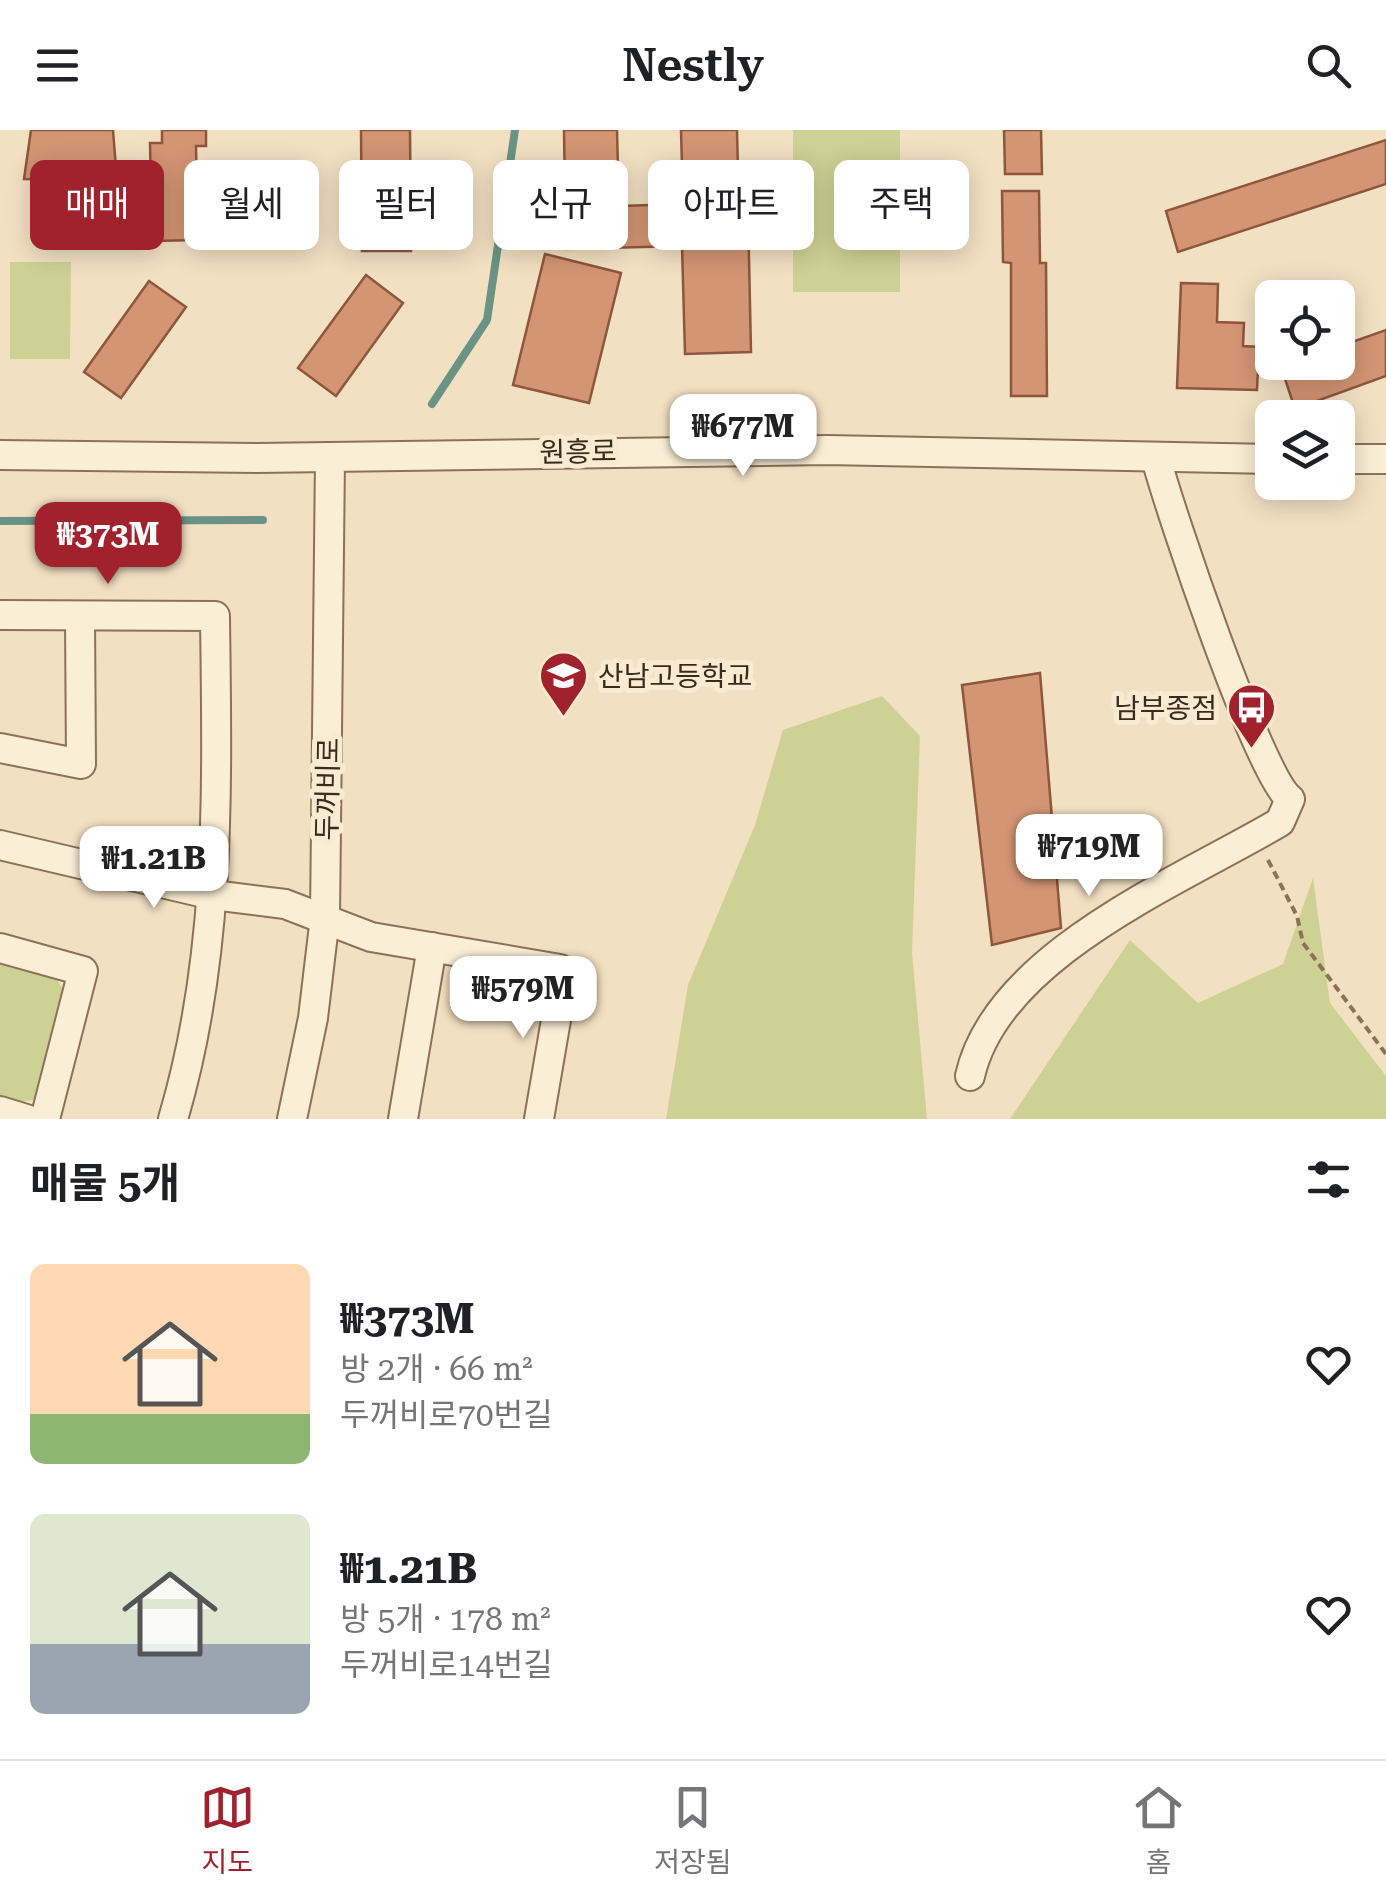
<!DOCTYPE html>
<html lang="ko">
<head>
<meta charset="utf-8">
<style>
	:root { --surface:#fff; --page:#f6f6f6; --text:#202124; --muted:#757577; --line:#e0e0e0; --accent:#a1222c }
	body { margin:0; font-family:"Roboto Serif","Noto Sans KR",serif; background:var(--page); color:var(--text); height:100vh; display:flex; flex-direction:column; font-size:38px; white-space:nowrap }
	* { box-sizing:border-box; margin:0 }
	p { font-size:32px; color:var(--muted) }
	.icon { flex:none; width:55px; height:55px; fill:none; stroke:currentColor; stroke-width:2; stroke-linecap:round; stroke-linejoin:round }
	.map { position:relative; height:989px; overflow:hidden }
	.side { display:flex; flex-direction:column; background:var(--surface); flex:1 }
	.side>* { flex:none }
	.hud { position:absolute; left:30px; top:30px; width:1328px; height:90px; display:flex; gap:20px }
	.buttons { position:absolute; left:1255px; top:150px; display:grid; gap:20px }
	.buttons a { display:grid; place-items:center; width:100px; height:100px; border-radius:15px; background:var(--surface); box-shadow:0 5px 25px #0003; font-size:50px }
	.price { position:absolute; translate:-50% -85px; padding:0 22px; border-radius:20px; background:#fff; color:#222; font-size:32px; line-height:65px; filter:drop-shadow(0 2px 5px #0008) }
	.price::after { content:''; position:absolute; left:50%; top:60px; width:30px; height:22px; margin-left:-15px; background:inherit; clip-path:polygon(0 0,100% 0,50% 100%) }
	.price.current { background:var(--accent); color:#fff }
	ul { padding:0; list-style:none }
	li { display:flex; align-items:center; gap:30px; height:250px; padding:0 30px }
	li span { display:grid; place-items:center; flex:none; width:280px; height:200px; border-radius:15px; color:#555 }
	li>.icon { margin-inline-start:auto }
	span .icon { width:120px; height:120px; fill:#fffc; stroke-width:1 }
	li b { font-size:42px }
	h2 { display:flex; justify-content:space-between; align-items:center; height:120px; padding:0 30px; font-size:42px }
	.pill { padding:0 35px; border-radius:15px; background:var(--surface); box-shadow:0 5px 25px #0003; font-size:35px; line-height:90px }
	.pill.current { background:var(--accent); color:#fff }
	header { display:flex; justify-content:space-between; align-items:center; height:130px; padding:0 30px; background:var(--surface); font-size:45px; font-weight:600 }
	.dock { display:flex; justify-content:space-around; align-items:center; height:140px; border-top:2px solid var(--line); background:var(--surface); font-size:28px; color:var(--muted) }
	.dock a { display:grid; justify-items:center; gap:5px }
	.dock .current { color:var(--accent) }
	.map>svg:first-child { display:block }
	.green { fill:#ced194 }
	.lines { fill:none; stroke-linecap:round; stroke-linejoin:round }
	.stream { stroke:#6a9386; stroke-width:8 }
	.building { fill:#d39574; stroke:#8e563b; stroke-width:2.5 }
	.minor-casing { stroke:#8d7057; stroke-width:32 }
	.path { stroke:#8d7057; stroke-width:4; stroke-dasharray:8 5; stroke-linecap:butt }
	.minor { stroke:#fbeed6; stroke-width:28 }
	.labels { text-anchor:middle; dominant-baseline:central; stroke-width:10; stroke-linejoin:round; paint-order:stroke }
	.street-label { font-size:28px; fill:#3b291d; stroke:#f8ebd2 }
	.poi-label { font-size:28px; fill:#3b291d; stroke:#f8ebd2; text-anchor:start }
</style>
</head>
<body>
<header><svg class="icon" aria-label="menu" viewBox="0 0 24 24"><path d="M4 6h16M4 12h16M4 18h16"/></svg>Nestly<svg class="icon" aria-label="search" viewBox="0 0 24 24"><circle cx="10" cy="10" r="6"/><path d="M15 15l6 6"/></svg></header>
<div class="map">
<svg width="1386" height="989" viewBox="0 0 1386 989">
	<rect width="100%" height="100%" fill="#f2e0c2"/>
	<!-- green -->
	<g class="green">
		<rect x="793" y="0" width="107" height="162"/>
		<polygon points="10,132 71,132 70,229 10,229"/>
		<polygon points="882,566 920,606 912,822 927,989 666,989 688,855 755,695 783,600"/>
		<polygon points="1313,748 1330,873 1386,946 1386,989 1010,989 1130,810 1198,873 1283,834"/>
		<polygon points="0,826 52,840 69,871 47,967 12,974 0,969"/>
	</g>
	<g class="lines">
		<!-- stream -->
		<g class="stream">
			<polyline points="432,274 487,190 515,0"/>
			<polyline points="0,391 263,390"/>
		</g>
	</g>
	<!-- building -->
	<g class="building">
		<polygon points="31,0 113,0 117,51 24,49"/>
		<polygon points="162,0 206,0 206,16 196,16 198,110 152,111 150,13 162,13"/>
		<polygon points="361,0 410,0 411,121 362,121"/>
		<polygon points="564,0 617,0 619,76 683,74 681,0 737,0 739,81 748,80 751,222 685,224 682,116 566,119 566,101 538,102 537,71 565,70"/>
		<polygon points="1004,0 1041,0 1042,44 1005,44"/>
		<polygon points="1386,10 1386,54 1178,122 1166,81"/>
		<polygon points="1002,61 1039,61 1040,133 1046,133 1047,266 1011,266 1011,133 1003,132"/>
		<polygon points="545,124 621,143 589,273 513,255"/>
		<polygon points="366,145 403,173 336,266 298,238"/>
		<polygon points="149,151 186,177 121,268 84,242"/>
		<polygon points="1181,153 1218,154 1217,192 1244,193 1243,216 1259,217 1257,260 1177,258"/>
		<polygon points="1386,200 1386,246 1295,279 1281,237 1294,232 1338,232 1338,217"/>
		<polygon points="1040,543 1061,798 992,815 962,555"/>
	</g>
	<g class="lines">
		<defs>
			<g id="minor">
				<polyline points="0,325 257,328 827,320 1272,329"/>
				<polyline points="1338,329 1386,329"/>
				<path d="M0,485l215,1c2,170 7,338 -42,503"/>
				<polyline points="0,618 81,634 80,486"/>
				<polyline points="0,715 213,765 285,774 371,807 560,839 557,884 539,989"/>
				<polyline points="0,818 83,841 45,989"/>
				<path d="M970,946c27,-121 210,-195 310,-254l10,-23c-31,-23 -121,-291 -134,-341"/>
				<polyline points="0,981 26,989"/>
				<polyline points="292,989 313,888 325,787 330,327"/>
				<polyline points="403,989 432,817"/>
			</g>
		</defs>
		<!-- minor casing -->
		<use href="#minor" class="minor-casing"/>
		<!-- path -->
		<polyline class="path" points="1268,730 1297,786 1303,813 1386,924"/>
		<!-- minor -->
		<use href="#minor" class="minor"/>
	</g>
	<!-- icons -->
	<defs>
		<symbol id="school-pin" viewBox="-11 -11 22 30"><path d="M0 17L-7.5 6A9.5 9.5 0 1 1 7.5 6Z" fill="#a1222c" stroke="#f8ebd2"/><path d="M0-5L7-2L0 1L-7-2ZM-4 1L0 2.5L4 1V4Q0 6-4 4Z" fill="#fff"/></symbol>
		<symbol id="bus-pin" viewBox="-11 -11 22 30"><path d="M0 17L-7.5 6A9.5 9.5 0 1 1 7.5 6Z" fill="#a1222c" stroke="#f8ebd2"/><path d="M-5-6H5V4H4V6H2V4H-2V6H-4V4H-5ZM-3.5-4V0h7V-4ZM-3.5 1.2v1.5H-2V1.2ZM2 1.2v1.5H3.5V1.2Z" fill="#fff"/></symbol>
	</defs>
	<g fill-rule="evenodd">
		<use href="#school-pin" x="536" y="518" width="55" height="75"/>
		<use href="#bus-pin" x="1224" y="550" width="55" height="75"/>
	</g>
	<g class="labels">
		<!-- street labels -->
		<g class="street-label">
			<text transform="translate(578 322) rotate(-1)">원흥로</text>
			<text transform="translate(328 659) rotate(-89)">두꺼비로</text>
		</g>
		<!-- poi labels -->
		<g class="poi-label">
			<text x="598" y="546">산남고등학교</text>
			<text x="1217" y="578" text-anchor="end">남부종점</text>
		</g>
	</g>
</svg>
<div class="buttons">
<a><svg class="icon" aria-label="locate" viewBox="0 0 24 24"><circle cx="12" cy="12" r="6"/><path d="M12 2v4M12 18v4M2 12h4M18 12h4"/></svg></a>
<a><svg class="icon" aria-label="layers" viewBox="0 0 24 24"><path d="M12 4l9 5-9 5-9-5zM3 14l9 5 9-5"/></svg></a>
</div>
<b class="price" style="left:743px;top:349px">₩677M</b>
<b class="price current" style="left:108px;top:457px">₩373M</b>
<b class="price" style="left:1089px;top:769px">₩719M</b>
<b class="price" style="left:154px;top:781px">₩1.21B</b>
<b class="price" style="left:523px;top:911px">₩579M</b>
<div class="hud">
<a class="pill current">매매</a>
<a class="pill">월세</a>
<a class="pill">필터</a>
<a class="pill">신규</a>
<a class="pill">아파트</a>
<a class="pill">주택</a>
</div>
</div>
<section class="side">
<h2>매물 5개<svg class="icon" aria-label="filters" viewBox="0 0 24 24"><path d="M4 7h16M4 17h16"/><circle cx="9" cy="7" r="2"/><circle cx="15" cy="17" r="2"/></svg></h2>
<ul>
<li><span style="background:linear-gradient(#ffd9b3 75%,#8fb573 0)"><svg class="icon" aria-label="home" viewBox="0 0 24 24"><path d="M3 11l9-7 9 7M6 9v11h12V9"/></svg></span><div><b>₩373M</b><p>방 2개 · 66 m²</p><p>두꺼비로70번길</p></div><svg class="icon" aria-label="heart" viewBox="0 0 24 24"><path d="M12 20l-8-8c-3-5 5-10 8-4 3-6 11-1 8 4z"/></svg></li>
<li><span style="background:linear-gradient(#dfe7d0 65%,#9aa5b1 0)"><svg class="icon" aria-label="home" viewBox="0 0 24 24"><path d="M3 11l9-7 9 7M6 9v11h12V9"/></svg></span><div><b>₩1.21B</b><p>방 5개 · 178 m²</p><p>두꺼비로14번길</p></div><svg class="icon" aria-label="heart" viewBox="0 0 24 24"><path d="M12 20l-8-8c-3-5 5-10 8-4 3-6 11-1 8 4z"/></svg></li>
</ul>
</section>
<nav class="dock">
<a class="current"><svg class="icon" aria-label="map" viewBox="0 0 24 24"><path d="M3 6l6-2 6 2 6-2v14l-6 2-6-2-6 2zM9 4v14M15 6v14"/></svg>지도</a>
<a><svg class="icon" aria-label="saved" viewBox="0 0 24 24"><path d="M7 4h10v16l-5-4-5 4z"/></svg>저장됨</a>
<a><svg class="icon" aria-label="home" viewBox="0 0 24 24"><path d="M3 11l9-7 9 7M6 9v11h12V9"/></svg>홈</a>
</nav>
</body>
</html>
